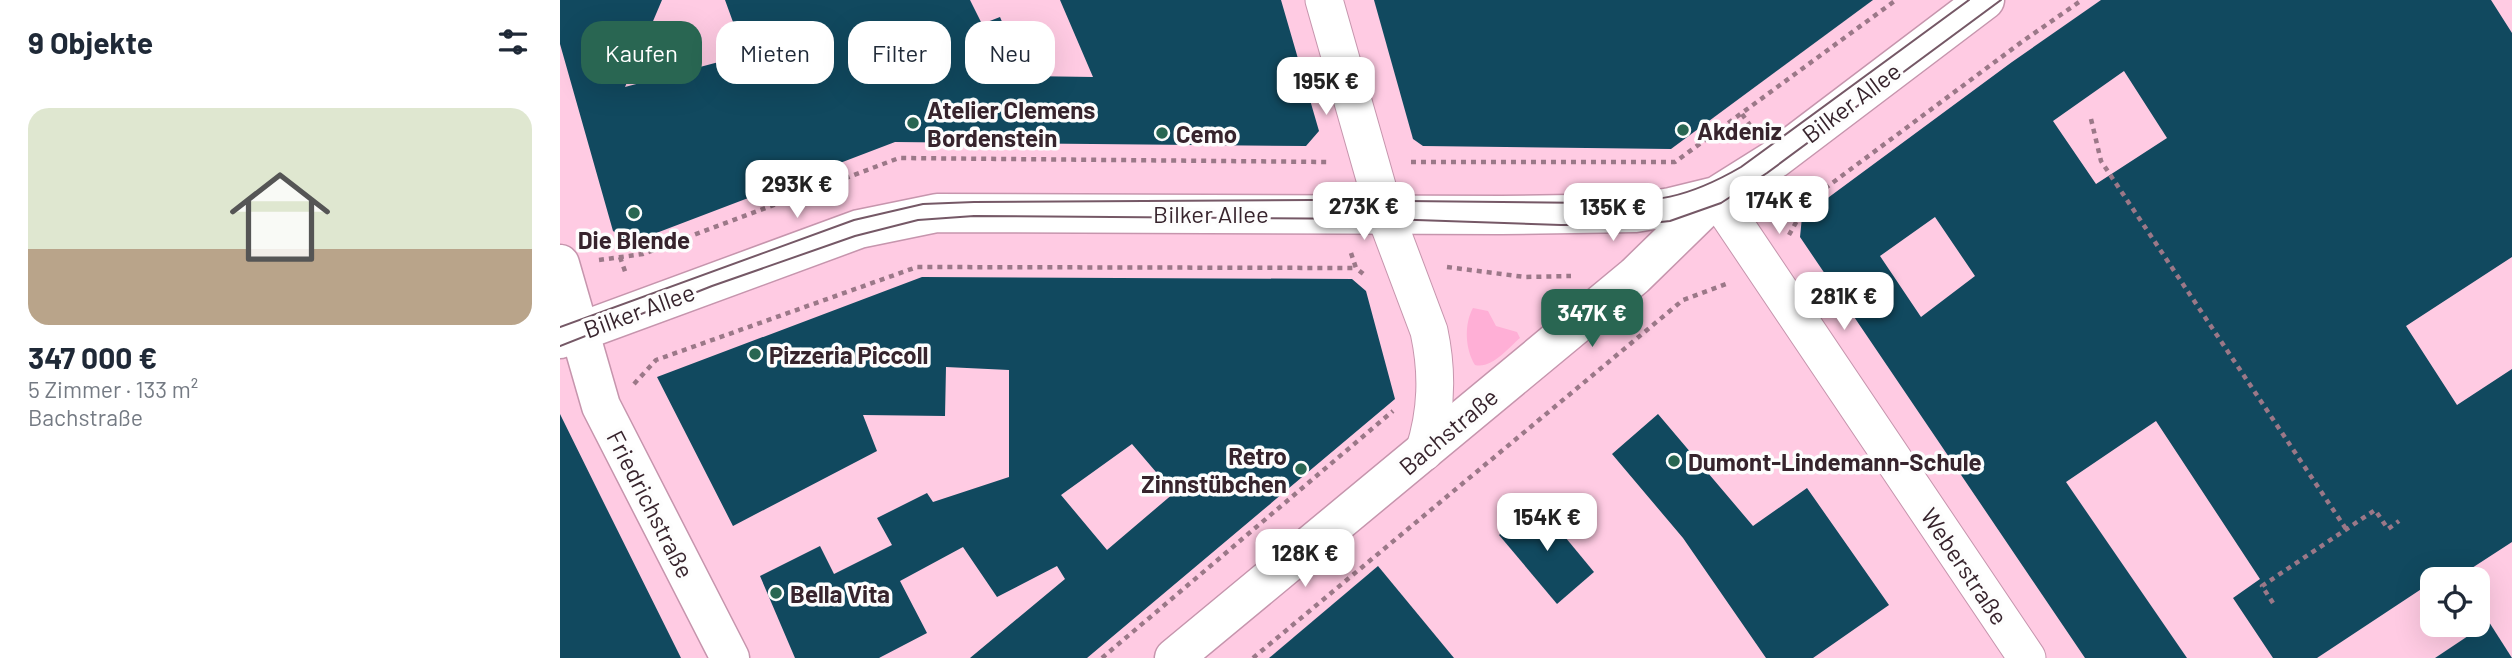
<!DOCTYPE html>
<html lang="de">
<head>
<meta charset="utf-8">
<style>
	:root { --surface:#fff; --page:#f2f2f3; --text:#1f2937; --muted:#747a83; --line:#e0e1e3; --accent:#296652 }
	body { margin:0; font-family:Barlow,sans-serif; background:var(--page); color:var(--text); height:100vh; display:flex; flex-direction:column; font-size:26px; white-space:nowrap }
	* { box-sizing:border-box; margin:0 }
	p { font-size:23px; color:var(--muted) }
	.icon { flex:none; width:38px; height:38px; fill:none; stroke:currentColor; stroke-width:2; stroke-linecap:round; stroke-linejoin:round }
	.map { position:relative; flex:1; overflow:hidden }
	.drawer { display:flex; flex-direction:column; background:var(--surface); width:560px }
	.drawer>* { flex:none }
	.hud { position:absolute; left:21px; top:21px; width:665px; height:63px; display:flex; gap:14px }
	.tools { position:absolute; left:1860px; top:567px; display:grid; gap:14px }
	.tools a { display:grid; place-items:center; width:70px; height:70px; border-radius:14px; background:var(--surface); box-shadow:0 7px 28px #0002; font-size:35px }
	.price { position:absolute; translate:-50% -60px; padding:0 16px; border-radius:14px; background:#fff; color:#222; font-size:23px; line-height:46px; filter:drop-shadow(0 2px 4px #0008) }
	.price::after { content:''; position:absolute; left:50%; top:42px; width:21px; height:16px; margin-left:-10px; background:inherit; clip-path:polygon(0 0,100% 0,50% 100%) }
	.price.active { background:var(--accent); color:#fff }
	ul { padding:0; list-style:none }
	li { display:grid; align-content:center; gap:14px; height:371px; padding:0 28px }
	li+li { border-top:2px solid var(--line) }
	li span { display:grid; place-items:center; height:217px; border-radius:21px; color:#555 }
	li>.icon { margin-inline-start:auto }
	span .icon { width:126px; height:126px; fill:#fffc; stroke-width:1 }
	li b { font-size:30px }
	h2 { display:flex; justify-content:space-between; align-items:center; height:84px; padding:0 28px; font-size:30px }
	.chip { padding:0 24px; border-radius:21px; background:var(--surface); box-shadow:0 7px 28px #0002; font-size:24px; line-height:63px }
	.chip.active { background:var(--accent); color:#fff }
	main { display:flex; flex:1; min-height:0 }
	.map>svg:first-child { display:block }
	.green { fill:#ffafd6 }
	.building { fill:#11495f; fill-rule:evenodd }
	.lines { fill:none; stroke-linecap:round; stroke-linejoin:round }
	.minor-casing { stroke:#c695ad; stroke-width:39 }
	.tertiary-casing { stroke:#c695ad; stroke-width:41 }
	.secondary-casing { stroke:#c695ad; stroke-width:41 }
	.path { stroke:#9b7888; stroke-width:4.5; stroke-dasharray:5 5; stroke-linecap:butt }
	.minor { stroke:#fff; stroke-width:37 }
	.tertiary { stroke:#fff; stroke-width:38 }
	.secondary { stroke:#fff; stroke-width:38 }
	.tram { stroke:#755866; stroke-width:2 }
	.poi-dot { fill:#296652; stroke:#fdfdfd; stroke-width:2.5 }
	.labels { text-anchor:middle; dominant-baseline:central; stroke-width:7; stroke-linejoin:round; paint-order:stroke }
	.street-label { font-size:24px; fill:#37242d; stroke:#fdfdfd }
	.poi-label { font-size:24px; font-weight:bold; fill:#37242d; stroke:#fdfdfd; text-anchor:start }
</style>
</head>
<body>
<main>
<section class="drawer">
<h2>9 Objekte<svg class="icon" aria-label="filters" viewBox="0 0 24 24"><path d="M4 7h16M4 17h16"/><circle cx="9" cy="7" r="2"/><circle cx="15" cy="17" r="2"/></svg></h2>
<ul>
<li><span style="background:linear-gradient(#dfe7d0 65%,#b9a48a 0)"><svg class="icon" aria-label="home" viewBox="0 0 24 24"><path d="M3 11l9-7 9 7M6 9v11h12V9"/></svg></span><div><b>347 000 €</b><p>5 Zimmer · 133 m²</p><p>Bachstraße</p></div></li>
</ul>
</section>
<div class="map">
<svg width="1952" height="658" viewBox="0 0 1952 658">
	<rect width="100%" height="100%" fill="#ffcbe3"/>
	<!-- green -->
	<path class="green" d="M913,308l15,3 8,15 21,6 3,6c-12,10 -28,31 -45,27 -10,-16 -11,-41 -2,-57z"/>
	<!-- building -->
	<g class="building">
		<polygon points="0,0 102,0 65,87 185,55 165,0 410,0 422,24 440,17 465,76 533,77 500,0 721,0 759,131 746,146 335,142 70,243 53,231 0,44"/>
		<polygon points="814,0 1313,0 1111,149 863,146 853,139"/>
		<path d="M1541,0h390l21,33v224l-106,69 51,79 55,-36v173l-57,37h-23v3l-115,76h-44l-40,-60 27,-19 -104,-158 -90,61 121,176h-102l-285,-421 2,-20 210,-155zM1564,71l43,67 -71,46 -43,-63zM1375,217l40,59 -54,41 -41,-61z"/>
		<path d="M362,277l430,2 14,12 29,108 -308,259h-117l95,-79 -8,-13 -60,31 -34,-50 -63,34 27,52 -48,25h-84l-35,-82 60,-30 14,28 58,-29 -15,-27 50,-25 6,9 76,-25v-107l-63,-3 -1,49 -82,-1 14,36 -144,75 -76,-149zM572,444l42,49 -67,57 -46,-55z"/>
		<polygon points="0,414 39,493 121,658 0,658"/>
		<polygon points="1098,414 1193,526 1247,488 1329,605 1253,658 1206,658 1123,538 1052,454"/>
		<polygon points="977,503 1034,572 997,604 939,535"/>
		<polygon points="818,566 894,658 709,658"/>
		<polygon points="1929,622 1952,658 1875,658"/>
	</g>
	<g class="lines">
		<defs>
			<g id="minor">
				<path d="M764,0l61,214 44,117c9,42 8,80 -5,121"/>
				<polyline points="1156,196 1467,658"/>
			</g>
			<g id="tertiary">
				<polyline points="0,339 299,229 377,213 941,215 1075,213 1111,207 1156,196 1215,159 1425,0"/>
				<polyline points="614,658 1075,276 1156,197"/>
			</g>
			<polyline id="secondary" points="0,264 41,406 170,658"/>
		</defs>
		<!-- minor casing -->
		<use href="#minor" class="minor-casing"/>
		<!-- tertiary casing -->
		<use href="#tertiary" class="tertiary-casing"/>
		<!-- secondary casing -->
		<use href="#secondary" class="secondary-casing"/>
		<!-- path -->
		<g class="path">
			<polyline points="1182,114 1192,128"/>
			<polyline points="1531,119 1541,161 1786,529"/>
			<polyline points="851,162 1115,162 1336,0"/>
			<polyline points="1229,235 1248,201 1463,41 1522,0"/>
			<polyline points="791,253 796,268 807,277"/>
			<polyline points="60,257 66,274"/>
			<polyline points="39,260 83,254 339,158 769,162"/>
			<polyline points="887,267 965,277 1011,276"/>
			<polyline points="74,384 96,360 357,267 796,268"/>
			<polyline points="1713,603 1702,586 1815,510 1828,529 1839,521"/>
			<polyline points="542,658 833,411"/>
			<polyline points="693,658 1123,300 1169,283"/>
		</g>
		<!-- minor -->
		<use href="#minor" class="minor"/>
		<!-- tertiary -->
		<use href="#tertiary" class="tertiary"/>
		<!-- secondary -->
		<use href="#secondary" class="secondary"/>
		<!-- tram -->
		<g class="tram">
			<path d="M0,327l294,-107 69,-16 51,-2 337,-2 282,3c63,-1 93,-4 148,-36l228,-167"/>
			<polyline points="0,346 152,286 295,236 358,220 414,216 827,219 1001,225 1073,225 1110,221 1161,203 1207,173 1441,0"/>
		</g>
	</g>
	<!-- markers -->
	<g class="poi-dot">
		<circle cx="353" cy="123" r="7"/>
		<circle cx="1123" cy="130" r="7"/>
		<circle cx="602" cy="133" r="7"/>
		<circle cx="74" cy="213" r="7"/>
		<circle cx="195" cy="354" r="7"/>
		<circle cx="1114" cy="461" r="7"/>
		<circle cx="741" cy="469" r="7"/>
		<circle cx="216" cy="593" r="7"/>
	</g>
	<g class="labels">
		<!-- street labels -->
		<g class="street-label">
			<text transform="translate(1291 102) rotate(-37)">Bilker Allee</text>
			<text x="651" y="213">Bilker Allee</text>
			<text transform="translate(79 310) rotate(-20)">Bilker Allee</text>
			<text transform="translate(888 431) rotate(-40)">Bachstraße</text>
			<text transform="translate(91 504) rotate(63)">Friedrichstraße</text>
			<text transform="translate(1405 566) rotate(56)">Weberstraße</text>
		</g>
		<!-- poi labels -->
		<g class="poi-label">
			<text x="367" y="109">Atelier Clemens<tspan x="367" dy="28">Bordenstein</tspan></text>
			<text x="1137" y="130">Akdeniz</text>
			<text x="616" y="133">Cemo</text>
			<text x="74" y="239" text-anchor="middle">Die Blende</text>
			<text x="209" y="354">Pizzeria Piccoll</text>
			<text x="727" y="455" text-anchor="end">Retro<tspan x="727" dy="28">Zinnstübchen</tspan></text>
			<text x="1128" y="461">Dumont-Lindemann-Schule</text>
			<text x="230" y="593">Bella Vita</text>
		</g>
	</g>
</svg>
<div class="tools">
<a><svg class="icon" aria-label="locate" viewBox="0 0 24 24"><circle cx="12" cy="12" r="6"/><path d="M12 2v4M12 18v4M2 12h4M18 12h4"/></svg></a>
</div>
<b class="price" style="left:766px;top:117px">195K €</b>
<b class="price" style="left:237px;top:220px">293K €</b>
<b class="price" style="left:1219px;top:236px">174K €</b>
<b class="price" style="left:804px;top:242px">273K €</b>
<b class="price" style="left:1053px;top:243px">135K €</b>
<b class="price" style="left:1284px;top:332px">281K €</b>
<b class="price active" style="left:1032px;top:349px">347K €</b>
<b class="price" style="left:987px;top:553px">154K €</b>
<b class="price" style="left:745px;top:589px">128K €</b>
<div class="hud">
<a class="chip active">Kaufen</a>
<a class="chip">Mieten</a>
<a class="chip">Filter</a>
<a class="chip">Neu</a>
</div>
</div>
</main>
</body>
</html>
